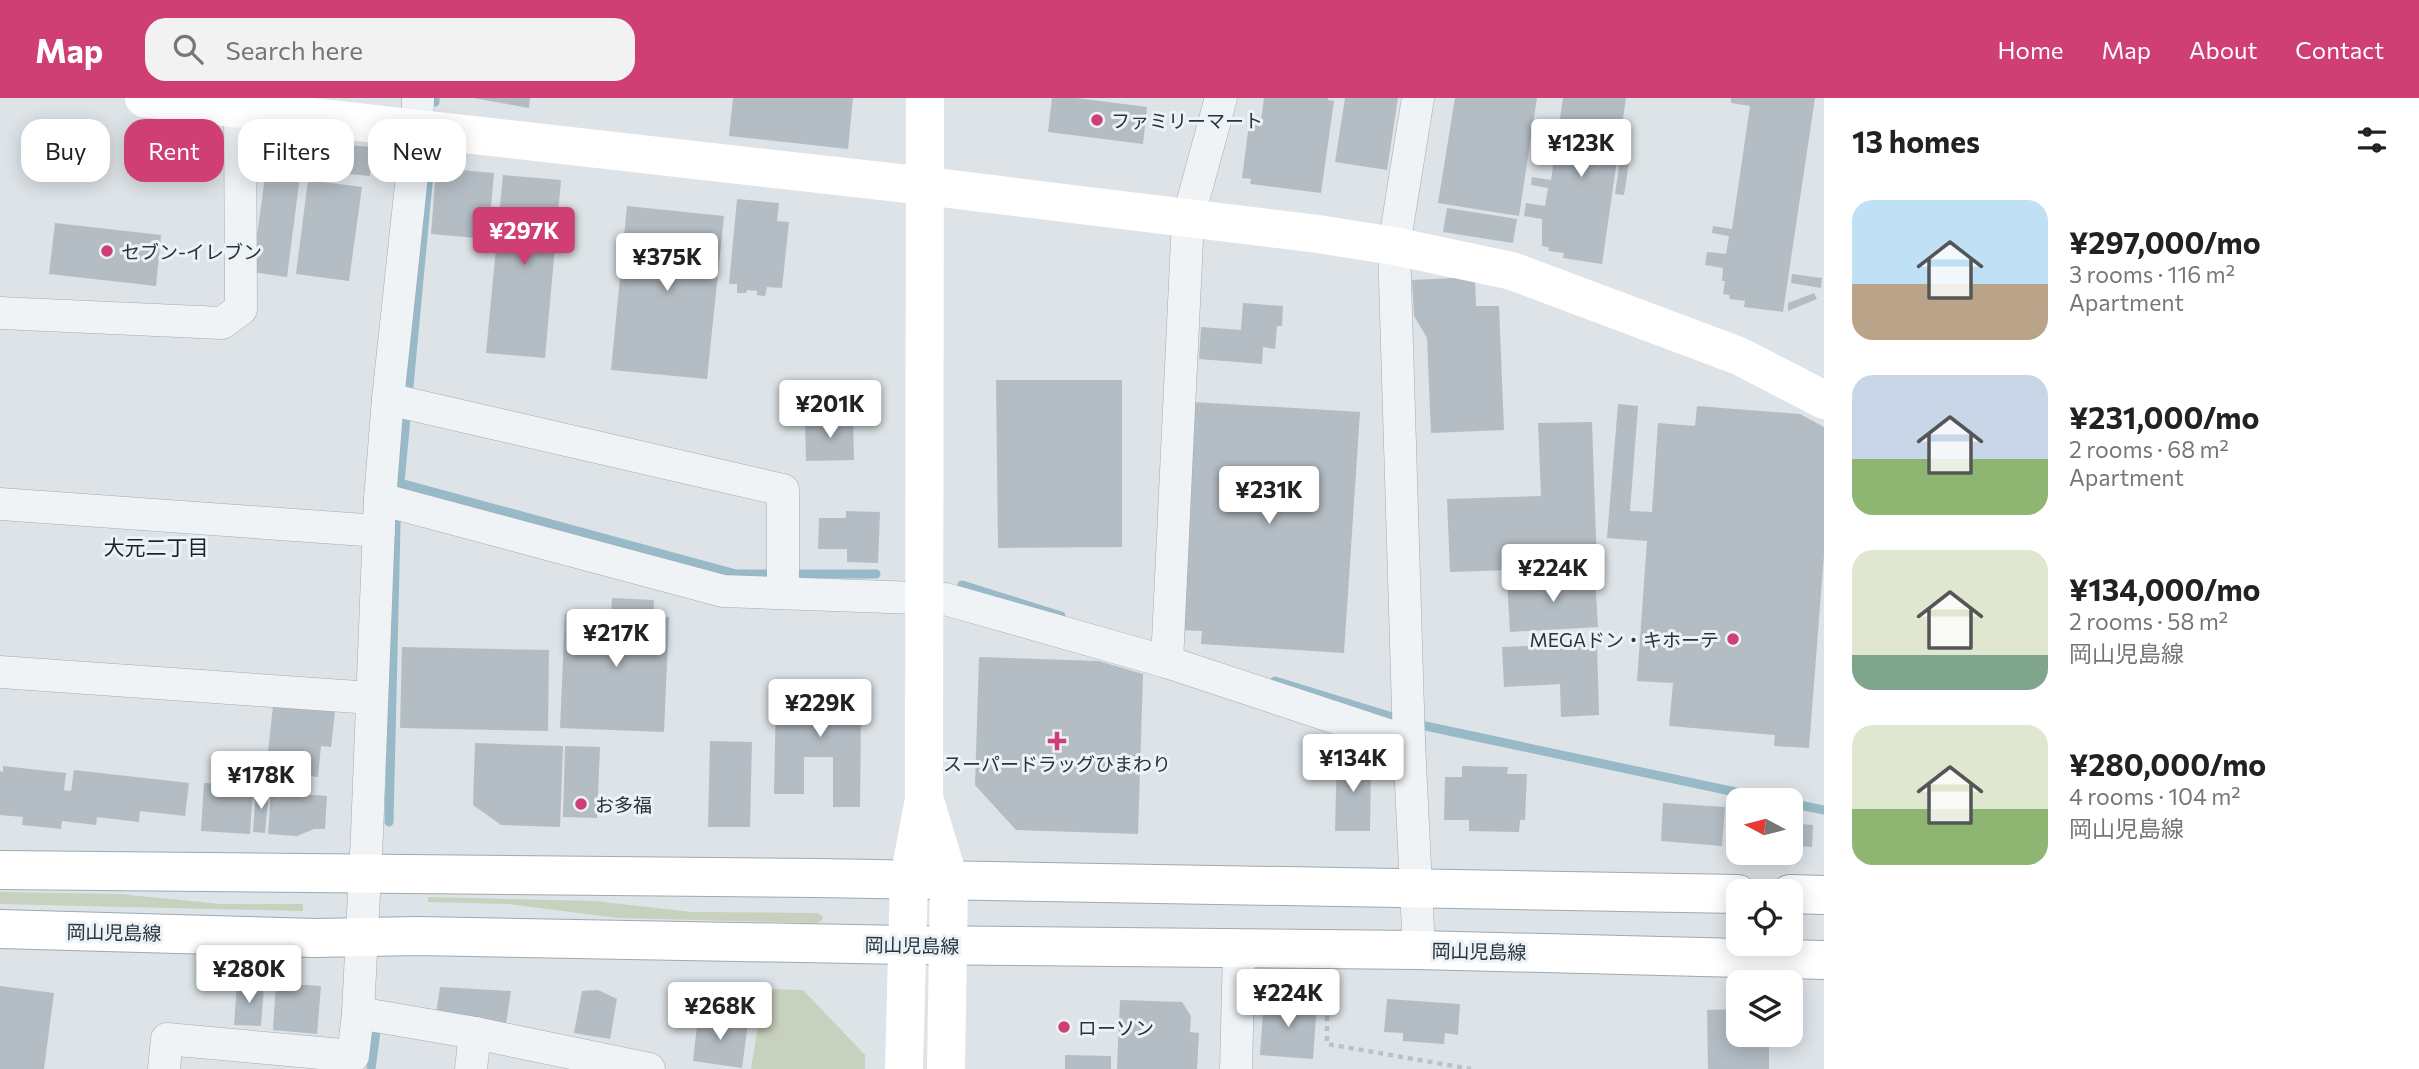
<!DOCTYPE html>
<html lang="en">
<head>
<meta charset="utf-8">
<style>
	:root { --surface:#fff; --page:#f2f2f2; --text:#222; --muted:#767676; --accent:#cf3f73 }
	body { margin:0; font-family:Commissioner,"Noto Sans JP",sans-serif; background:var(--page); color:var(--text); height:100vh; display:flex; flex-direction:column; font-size:26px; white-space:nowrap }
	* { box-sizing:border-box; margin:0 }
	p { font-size:23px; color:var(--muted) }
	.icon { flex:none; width:38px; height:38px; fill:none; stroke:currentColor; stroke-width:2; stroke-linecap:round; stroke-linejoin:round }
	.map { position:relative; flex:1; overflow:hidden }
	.panel { display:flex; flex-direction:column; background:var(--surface); width:595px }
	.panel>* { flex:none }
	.guide { position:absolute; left:21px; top:21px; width:665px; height:63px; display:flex; gap:14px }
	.needle { width:46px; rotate:277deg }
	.buttons { position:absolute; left:1726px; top:690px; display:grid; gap:14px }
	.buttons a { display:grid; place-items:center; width:77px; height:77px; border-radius:14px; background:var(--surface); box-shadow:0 4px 18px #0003; font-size:35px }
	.price { position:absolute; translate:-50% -60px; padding:0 16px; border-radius:7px; background:#fff; color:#222; font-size:23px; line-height:46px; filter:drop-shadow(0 2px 4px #0008) }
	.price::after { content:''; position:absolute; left:50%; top:42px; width:21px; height:16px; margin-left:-10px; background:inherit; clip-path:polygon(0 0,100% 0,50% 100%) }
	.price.current { background:var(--accent); color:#fff }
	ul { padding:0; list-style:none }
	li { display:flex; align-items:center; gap:21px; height:175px; padding:0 28px }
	li span { display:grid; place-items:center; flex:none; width:196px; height:140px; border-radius:21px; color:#555 }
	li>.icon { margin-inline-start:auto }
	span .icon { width:84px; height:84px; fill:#fffc; stroke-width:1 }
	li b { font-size:30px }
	h2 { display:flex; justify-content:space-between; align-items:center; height:84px; padding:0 28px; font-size:30px }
	.tag { padding:0 24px; border-radius:21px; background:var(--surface); box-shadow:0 4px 18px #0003; font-size:24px; line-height:63px }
	.tag.current { background:var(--accent); color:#fff }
	header { display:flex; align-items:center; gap:42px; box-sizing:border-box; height:98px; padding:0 35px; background:var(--accent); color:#fff }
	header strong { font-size:33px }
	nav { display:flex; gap:38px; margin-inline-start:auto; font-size:24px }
	.search { width:490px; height:63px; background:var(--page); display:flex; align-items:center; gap:18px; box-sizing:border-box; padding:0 24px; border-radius:21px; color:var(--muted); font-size:26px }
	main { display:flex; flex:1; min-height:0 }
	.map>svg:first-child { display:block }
	.green { fill:#c7d1be }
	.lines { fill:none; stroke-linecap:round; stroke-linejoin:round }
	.stream { stroke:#97b9c8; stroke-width:9 }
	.building { fill:#b4bdc4 }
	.street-casing { stroke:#a2abb1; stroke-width:33 }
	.primary-casing { stroke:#9caab3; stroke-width:40 }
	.path { stroke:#bbc1c6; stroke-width:4.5; stroke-dasharray:5 5; stroke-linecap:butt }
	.street { stroke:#f0f3f6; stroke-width:32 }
	.secondary { stroke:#fff; stroke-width:38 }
	.primary { stroke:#fff; stroke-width:38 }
	.poi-dot { fill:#cf3f73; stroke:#ecf2f5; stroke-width:2.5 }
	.labels { text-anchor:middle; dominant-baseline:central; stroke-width:6; stroke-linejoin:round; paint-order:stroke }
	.poi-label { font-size:19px; fill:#26343e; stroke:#ecf2f5; text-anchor:start }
	.street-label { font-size:19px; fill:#26343e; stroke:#ecf2f5 }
	.neighbourhood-label { font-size:21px; fill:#19252e; stroke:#ecf2f5 }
</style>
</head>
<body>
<header>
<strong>Map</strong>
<div class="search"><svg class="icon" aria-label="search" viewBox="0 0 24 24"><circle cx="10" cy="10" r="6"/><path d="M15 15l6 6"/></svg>Search here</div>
<nav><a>Home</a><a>Map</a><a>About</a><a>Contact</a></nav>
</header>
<main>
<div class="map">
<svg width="1824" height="971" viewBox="0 0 1824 971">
	<rect width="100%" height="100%" fill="#dde3e7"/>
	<!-- green -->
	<g class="green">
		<polygon points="0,794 119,796 221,806 303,806 303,813 0,806"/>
		<polygon points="428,799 594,803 692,814 818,815 823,819 822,822 817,825 618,820 508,806 428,804"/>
		<polygon points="764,891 803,892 865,957 865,971 751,971"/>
	</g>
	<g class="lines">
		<!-- stream -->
		<g class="stream">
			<polyline points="435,4 435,0"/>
			<polyline points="400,385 736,476 876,476"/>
			<polyline points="962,487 1061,518"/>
			<polyline points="1275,583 1402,622"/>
			<polyline points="1416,626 1773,702"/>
			<polyline points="1790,705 1824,712"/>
			<polyline points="389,724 396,427 430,64"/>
			<polyline points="371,971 376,933"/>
		</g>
	</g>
	<!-- building -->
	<g class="building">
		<polygon points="473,0 530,0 529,10"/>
		<polygon points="733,0 853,0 848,51 729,38"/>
		<polygon points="1052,0 1076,0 1147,9 1143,46 1048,34"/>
		<polygon points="1264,0 1328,0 1328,2 1334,3 1321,95 1250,86 1251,81 1242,80 1249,26 1260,28"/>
		<polygon points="1345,0 1398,0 1387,72 1335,64"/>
		<polygon points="1455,0 1537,0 1519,118 1438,105"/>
		<polygon points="1563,0 1626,0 1602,166 1563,160 1564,155 1549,153 1548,149 1542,148 1542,121 1524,118 1526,105 1545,108 1548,90 1531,87 1532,79 1551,82"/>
		<polygon points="1731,0 1815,0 1783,214 1744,209 1745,203 1730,201 1729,197 1723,196 1725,183 1722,183 1723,170 1705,167 1707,154 1726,156 1729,138 1712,135 1713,128 1732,131 1750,8 1731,5"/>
		<polygon points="320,45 373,49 370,78 317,73"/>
		<polygon points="1620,62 1629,64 1624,97 1615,96"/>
		<polygon points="267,65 301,70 287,179 252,174"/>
		<polygon points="436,70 494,75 488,141 431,136"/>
		<polygon points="503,77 561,82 545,260 486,255"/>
		<polygon points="308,82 362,89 349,183 296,176"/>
		<polygon points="737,101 779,105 777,123 789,124 782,190 767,189 765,198 757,197 757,193 747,192 746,195 737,195 737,186 729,186"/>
		<polygon points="627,108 724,118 707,281 611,272"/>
		<polygon points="1447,110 1517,121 1513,145 1443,134"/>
		<polygon points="55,125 161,137 156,188 49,176"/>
		<polygon points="1792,176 1822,180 1821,190 1791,185"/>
		<polygon points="1475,179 1476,208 1499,208 1504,332 1431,335 1427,240 1414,218 1412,182"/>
		<polygon points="1814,195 1817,201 1788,213 1788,205"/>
		<polygon points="1243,205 1283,208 1282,228 1277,228 1275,251 1263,249 1262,266 1199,261 1201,229 1241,232"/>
		<polygon points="996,282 1122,282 1122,449 998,450"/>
		<polygon points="1193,304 1360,314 1344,555 1201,546 1202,533 1179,532"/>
		<polygon points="1618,306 1638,308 1630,413 1652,414 1658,325 1695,328 1697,308 1800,316 1824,329 1824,457 1809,650 1774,648 1775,637 1669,628 1673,585 1637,583 1647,443 1607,440"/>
		<polygon points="853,320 854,362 806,363 805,321"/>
		<polygon points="1592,324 1597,469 1450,474 1447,401 1541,398 1538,325"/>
		<polygon points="846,413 880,414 878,465 847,464 847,451 818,451 819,420 846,420"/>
		<polygon points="1595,479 1598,529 1510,534 1507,484"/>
		<polygon points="612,500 654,502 653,518 669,519 664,634 560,630 565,516 611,518"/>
		<polygon points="1597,545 1599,617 1561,619 1560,586 1504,589 1502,549"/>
		<polygon points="402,549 549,552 548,633 400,630"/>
		<polygon points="979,559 1099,563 1143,576 1138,736 1016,732 975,687"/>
		<polygon points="784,590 867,591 867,616 861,616 860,709 833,709 833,659 804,659 804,696 774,696 776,597 779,591"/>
		<polygon points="274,598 336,605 331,649 321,648 318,679 266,673"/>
		<polygon points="710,643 752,644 750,729 708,729"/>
		<polygon points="475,645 563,648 560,729 501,727 473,707"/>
		<polygon points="565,648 600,649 597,720 563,719"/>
		<polygon points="1337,655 1360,656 1360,664 1371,664 1370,733 1335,733"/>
		<polygon points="3,668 66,675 64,692 71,693 74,672 189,685 185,718 140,713 139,724 97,719 96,727 62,723 61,731 22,727 23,719 0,717 0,673 3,674"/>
		<polygon points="1462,668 1508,669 1507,676 1527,676 1525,722 1520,722 1519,734 1469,733 1469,722 1444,722 1445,679 1462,679"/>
		<polygon points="204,685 253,688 250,736 201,733"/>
		<polygon points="256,691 269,692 265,735 253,734"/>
		<polygon points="271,694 327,698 325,731 314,731 297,738 268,736"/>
		<polygon points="1663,705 1725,709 1722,748 1661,743"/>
		<polygon points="1790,725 1813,727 1812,749 1790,747"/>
		<polygon points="276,885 321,888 317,936 273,932"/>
		<polygon points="237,886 264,888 261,928 234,927"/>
		<polygon points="0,888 54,895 44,971 0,971"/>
		<polygon points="440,889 511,893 506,926 436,916"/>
		<polygon points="598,892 617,901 610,941 574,935 582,893"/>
		<polygon points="1264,900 1317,904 1313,961 1260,957"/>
		<polygon points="1387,901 1460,906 1458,937 1445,935 1444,946 1403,943 1403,935 1384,934"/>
		<polygon points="1120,902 1182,904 1191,918 1190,934 1199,935 1197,971 1117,971"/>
		<polygon points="1738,911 1738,936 1769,936 1769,971 1708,971 1707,912"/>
		<polygon points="698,919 748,925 742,970 693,963"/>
		<polygon points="1065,957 1111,958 1111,971 1065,971"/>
	</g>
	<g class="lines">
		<defs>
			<g id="street">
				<polyline points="1418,0 1394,148 1409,644 1419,852"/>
				<polyline points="0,215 222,225 241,211 240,11"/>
				<polyline points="388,301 783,392 783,494"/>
				<polyline points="380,401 723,493 945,501 1167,564 1409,644"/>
				<polyline points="0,406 379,433"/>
				<polyline points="1167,564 1188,121 1221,0"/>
				<polyline points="0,574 372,600"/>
				<polyline points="358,915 475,935 649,971"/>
				<polyline points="164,971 167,941 353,958 358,915 367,736 380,401 388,301 417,31 418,0"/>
				<polyline points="471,971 475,935"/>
				<polyline points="1236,971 1239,852"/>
			</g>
			<g id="primary">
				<polyline points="0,772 817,780 1738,796"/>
				<polyline points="1790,796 1824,797"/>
				<polyline points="0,831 315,840 418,838 906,847 1419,852 1824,862"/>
			</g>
		</defs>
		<!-- street casing -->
		<use href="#street" class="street-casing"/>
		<!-- primary casing -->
		<use href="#primary" class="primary-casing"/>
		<!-- path -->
		<polyline class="path" points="1327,888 1327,946 1471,971"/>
		<!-- street -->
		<use href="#street" class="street"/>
		<!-- secondary -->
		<g class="secondary">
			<polyline points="144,0 926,88 1318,136 1394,148 1512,173 1739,258 1824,302"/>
			<polyline points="926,706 949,782 946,971"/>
			<polyline points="904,971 909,781 924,701 925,0"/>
		</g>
		<!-- primary -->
		<use href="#primary" class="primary"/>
	</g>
	<!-- markers -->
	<g class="poi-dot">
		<circle cx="1097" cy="22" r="7"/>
		<circle cx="107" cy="153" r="7"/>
		<circle cx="1733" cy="541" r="7"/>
		<path d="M1053.5 632.5h7v7h7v7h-7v7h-7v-7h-7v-7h7z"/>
		<circle cx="581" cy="706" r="7"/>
		<circle cx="1064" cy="929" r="7"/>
	</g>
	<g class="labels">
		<!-- poi labels -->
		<g class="poi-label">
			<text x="1111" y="22">ファミリーマート</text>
			<text x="121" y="153">セブン-イレブン</text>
			<text x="1719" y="541" text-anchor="end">MEGAドン・キホーテ</text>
			<text x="1057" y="665" text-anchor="middle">スーパードラッグひまわり</text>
			<text x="595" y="706">お多福</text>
			<text x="1078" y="929">ローソン</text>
		</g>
		<!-- street labels -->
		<g class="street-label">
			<text transform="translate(114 834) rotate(1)">岡山児島線</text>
			<text transform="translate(912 847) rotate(1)">岡山児島線</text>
			<text transform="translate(1479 853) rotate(1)">岡山児島線</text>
		</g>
		<!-- neighbourhood labels -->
		<g class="neighbourhood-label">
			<text x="156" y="448">大元二丁目</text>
		</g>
	</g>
</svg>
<div class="buttons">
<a><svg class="needle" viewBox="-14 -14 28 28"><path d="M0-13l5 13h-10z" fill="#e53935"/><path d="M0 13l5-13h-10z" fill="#767676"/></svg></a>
<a><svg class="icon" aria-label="locate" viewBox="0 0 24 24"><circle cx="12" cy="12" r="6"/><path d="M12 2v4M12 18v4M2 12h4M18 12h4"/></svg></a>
<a><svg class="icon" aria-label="layers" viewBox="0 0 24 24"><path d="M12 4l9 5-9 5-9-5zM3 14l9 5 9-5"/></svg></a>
</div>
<b class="price" style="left:1581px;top:81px">¥123K</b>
<b class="price current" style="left:524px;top:169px">¥297K</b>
<b class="price" style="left:667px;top:195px">¥375K</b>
<b class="price" style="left:830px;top:342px">¥201K</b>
<b class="price" style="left:1269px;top:428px">¥231K</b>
<b class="price" style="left:1553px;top:506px">¥224K</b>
<b class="price" style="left:616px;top:571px">¥217K</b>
<b class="price" style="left:820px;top:641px">¥229K</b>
<b class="price" style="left:1353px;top:696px">¥134K</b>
<b class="price" style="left:261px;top:713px">¥178K</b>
<b class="price" style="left:249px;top:907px">¥280K</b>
<b class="price" style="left:1288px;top:931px">¥224K</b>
<b class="price" style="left:720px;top:944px">¥268K</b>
<div class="guide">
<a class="tag">Buy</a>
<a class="tag current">Rent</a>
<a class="tag">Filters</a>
<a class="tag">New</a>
</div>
</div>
<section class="panel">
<h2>13 homes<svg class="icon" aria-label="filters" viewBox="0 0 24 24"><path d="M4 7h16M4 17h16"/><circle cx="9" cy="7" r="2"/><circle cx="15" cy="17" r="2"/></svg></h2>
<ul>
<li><span style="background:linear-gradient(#bfe0f5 60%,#b9a48a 0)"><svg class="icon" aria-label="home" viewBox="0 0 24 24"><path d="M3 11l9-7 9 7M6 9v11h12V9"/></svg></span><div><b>¥297,000/mo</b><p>3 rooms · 116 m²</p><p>Apartment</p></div></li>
<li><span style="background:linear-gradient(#c9d6e8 60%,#8fb573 0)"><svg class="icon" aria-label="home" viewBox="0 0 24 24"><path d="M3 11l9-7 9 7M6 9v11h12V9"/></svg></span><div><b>¥231,000/mo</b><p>2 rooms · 68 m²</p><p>Apartment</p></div></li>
<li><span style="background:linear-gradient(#dfe7d0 75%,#7fa58c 0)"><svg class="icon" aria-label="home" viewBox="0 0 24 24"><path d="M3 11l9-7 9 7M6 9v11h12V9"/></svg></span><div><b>¥134,000/mo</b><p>2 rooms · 58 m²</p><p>岡山児島線</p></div></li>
<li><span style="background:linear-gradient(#dfe7d0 60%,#8fb573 0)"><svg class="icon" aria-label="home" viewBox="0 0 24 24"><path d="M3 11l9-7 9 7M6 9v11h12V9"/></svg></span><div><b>¥280,000/mo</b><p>4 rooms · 104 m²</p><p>岡山児島線</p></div></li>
</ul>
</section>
</main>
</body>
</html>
